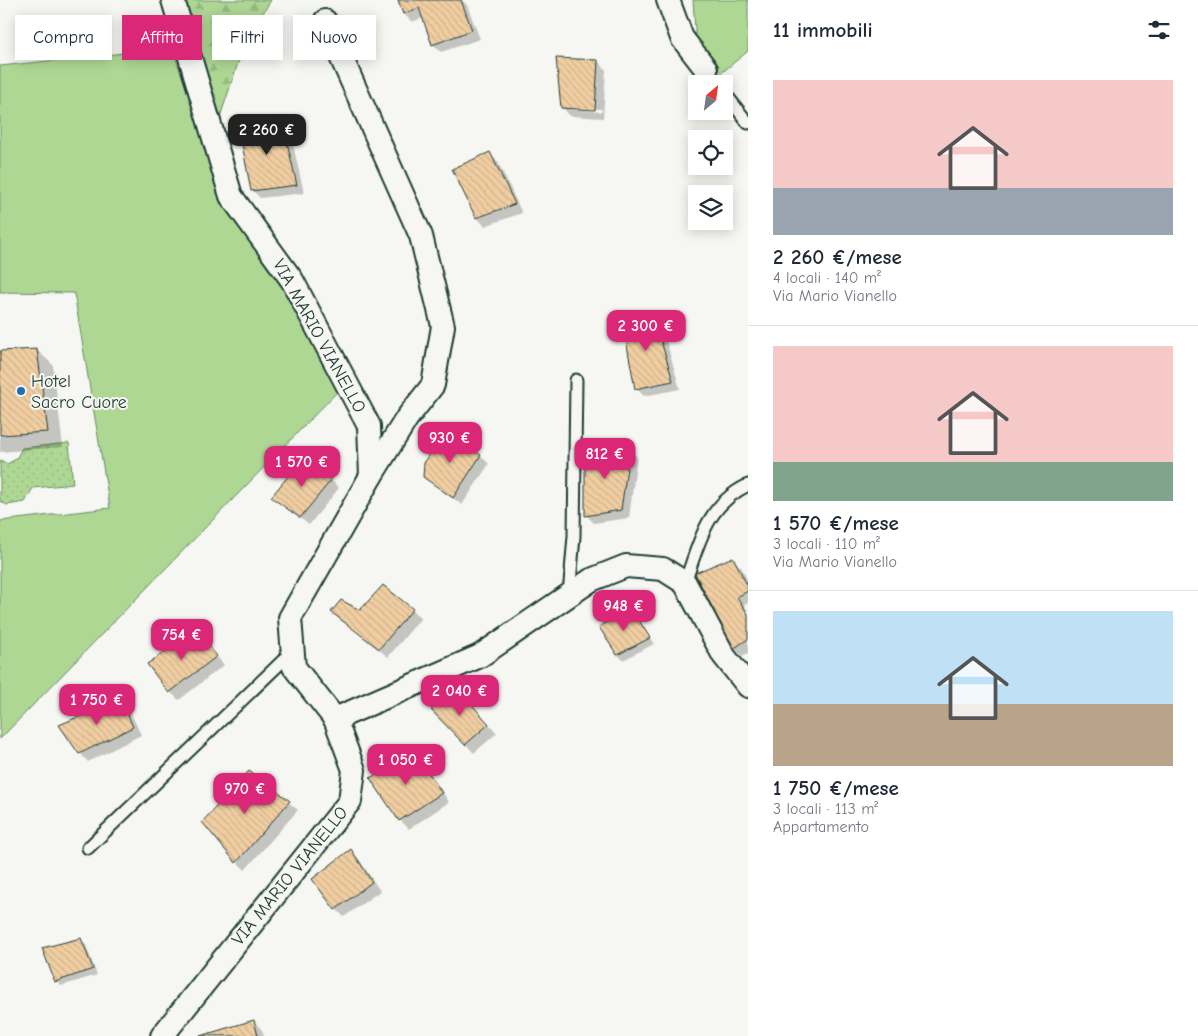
<!DOCTYPE html>
<html lang="it">
<head>
<meta charset="utf-8">
<style>
	:root { --surface:#fff; --page:#f2f2f3; --text:#1f2937; --muted:#747a83; --line:#e0e1e3; --accent:#db2777 }
	body { margin:0; font-family:"Comic Neue",sans-serif; background:var(--page); color:var(--text); height:100vh; display:flex; flex-direction:column; font-size:19px; white-space:nowrap }
	* { box-sizing:border-box; margin:0 }
	p { font-size:16px; color:var(--muted) }
	.icon { flex:none; width:28px; height:28px; fill:none; stroke:currentColor; stroke-width:2; stroke-linecap:round; stroke-linejoin:round }
	.map { position:relative; flex:1; overflow:hidden }
	.panel { display:flex; flex-direction:column; background:var(--surface); width:450px }
	.panel>* { flex:none }
	.hud { position:absolute; left:15px; top:15px; width:475px; height:45px; display:flex; gap:10px }
	.needle { width:32px; rotate:29deg }
	.buttons { position:absolute; left:688px; top:75px; display:grid; gap:10px }
	.buttons a { display:grid; place-items:center; width:45px; height:45px; border-radius:0px; background:var(--surface); box-shadow:0 2px 12px #0003; font-size:25px }
	.price { position:absolute; translate:-50% -42px; padding:0 11px; border-radius:10px; background:var(--accent); color:#fff; font-size:16px; line-height:32px; filter:drop-shadow(0 1px 2px #0008) }
	.price::after { content:''; position:absolute; left:50%; top:30px; width:15px; height:11px; margin-left:-8px; background:inherit; clip-path:polygon(0 0,100% 0,50% 100%) }
	.price.active { background:#222; color:#fff }
	ul { padding:0; list-style:none }
	li { display:grid; align-content:center; gap:10px; height:265px; padding:0 25px }
	li+li { border-top:1px solid var(--line) }
	li span { display:grid; place-items:center; height:155px; border-radius:0px; color:#555 }
	li>.icon { margin-inline-start:auto }
	span .icon { width:90px; height:90px; fill:#fffc; stroke-width:1 }
	li b { font-size:21px }
	h2 { display:flex; justify-content:space-between; align-items:center; height:60px; padding:0 25px; font-size:21px }
	.chip { padding:0 18px; border-radius:0px; background:var(--surface); box-shadow:0 2px 12px #0003; font-size:18px; line-height:45px }
	.chip.active { background:var(--accent); color:#fff }
	main { display:flex; flex:1; min-height:0 }
	.map>svg:first-child { display:block }
	.grass { fill:#aed794; stroke:#668a64 }
	.forest { fill:url(#forest-firs); stroke:#668a64 }
	.garden { fill:url(#garden-dots); stroke:#668a64 }
	.shadow { fill:#0003; fill-rule:evenodd }
	.building { fill:url(#building-back-hatch); stroke:#1f3d34 }
	.lines { fill:none; stroke-linecap:round; stroke-linejoin:round }
	.service-casing { stroke:#1f3d34; stroke-width:15 }
	.minor-casing { stroke:#1f3d34; stroke-width:26 }
	.service { stroke:#f6f6f2; stroke-width:11 }
	.minor { stroke:#f6f6f2; stroke-width:22 }
	.poi-dot { fill:#1f6fb2; stroke:#f6f6f2; stroke-width:2 }
	.labels { text-anchor:middle; dominant-baseline:central; stroke-width:4; stroke-linejoin:round; paint-order:stroke }
	.street-label { font-size:18px; fill:#1f3d34; stroke:#f6f6f2 }
	.poi-label { font-size:18px; fill:#1f3d34; stroke:#f6f6f2; text-anchor:start }
</style>
</head>
<body>
<main>
<div class="map">
<svg width="748" height="1036" viewBox="0 0 748 1036">
	<defs>
		<pattern id="forest-firs" width="22" height="20" patternUnits="userSpaceOnUse" patternTransform="scale(1.25)"><rect width="22" height="20" fill="#aed794"/><path d="M5 1l3.5 6h-7zM16 11l3.5 6h-7z" fill="#95b980"/></pattern>
		<pattern id="garden-dots" width="8" height="8" patternUnits="userSpaceOnUse" patternTransform="scale(1.25)"><rect width="8" height="8" fill="#aed794"/><path d="M2 2h.1M6 6h.1" fill="none" stroke="#95b980" stroke-width="1.8" stroke-linecap="round"/></pattern>
		<pattern id="building-back-hatch" width="6" height="6" patternUnits="userSpaceOnUse" patternTransform="scale(1.25)"><rect width="6" height="6" fill="#f1cea2"/><path d="M-1 5l2 2M0 0l6 6M5-1l2 2" fill="none" stroke="#ceb28c"/></pattern>
	</defs>
	<rect width="100%" height="100%" fill="#f6f6f2"/>
	<filter id="ink" filterUnits="userSpaceOnUse"><feTurbulence type="fractalNoise" baseFrequency=".02" numOctaves="2"/><feDisplacementMap in="SourceGraphic" scale="10" xChannelSelector="R" yChannelSelector="G"/><feConvolveMatrix kernelMatrix="1 2 1 2 8 2 1 2 1" color-interpolation-filters="sRGB"/></filter>
	<g filter="url(#ink)">
		<!-- grass -->
		<g class="grass">
			<polygon points="693,0 748,0 748,51 719,75 696,44"/>
			<polygon points="172,48 225,198 285,284 339,390 0,739 0,521 110,508 74,293 0,292 0,66"/>
		</g>
		<!-- forest -->
		<polygon class="forest" points="173,0 271,0 245,42 213,138"/>
		<!-- garden -->
		<polygon class="garden" points="69,443 73,484 33,488 25,502 7,505 0,501 0,461 7,464 16,459 22,448"/>
		<!-- shadow -->
		<g class="shadow">
			<polygon points="400,0 462,0 467,5 480,39 441,52 433,44 423,18 412,22 404,14"/>
			<path d="M598,61l8,9 -3,48 -33,-2 -8,-9zM568,107l34,2 -1,3 -33,-3z"/>
			<polygon points="281,118 289,127 304,193 260,198 252,190"/>
			<polygon points="490,154 498,162 522,213 485,226 477,218"/>
			<polygon points="653,315 661,323 680,389 644,396 636,388"/>
			<polygon points="37,350 53,365 63,447 0,452 0,352"/>
			<polygon points="446,433 481,456 489,464 462,505 425,477"/>
			<polygon points="629,449 637,457 629,518 594,523 586,515"/>
			<polygon points="331,480 339,488 309,525 272,497"/>
			<polygon points="732,559 741,567 748,581 748,603 744,605 748,611 748,653 742,656 734,648"/>
			<polygon points="383,586 421,618 388,657 333,612 360,612"/>
			<polygon points="631,609 654,644 623,660 618,655"/>
			<polygon points="204,641 224,665 179,700 170,692"/>
			<polygon points="466,699 497,733 474,753 433,710"/>
			<polygon points="120,700 129,709 141,735 88,762 80,753"/>
			<polygon points="414,752 422,761 449,802 409,829 400,820 372,778"/>
			<polygon points="249,772 298,810 245,870 237,862"/>
			<polygon points="351,851 359,859 380,891 344,917 336,909"/>
			<polygon points="81,939 86,945 97,975 61,986 56,981"/>
			<polygon points="254,1021 262,1030 264,1036 205,1036"/>
		</g>
		<!-- building -->
		<g class="building">
			<polygon points="398,0 461,0 472,30 432,45 419,8 403,14"/>
			<polygon points="556,58 598,60 595,110 561,108"/>
			<polygon points="281,117 297,185 251,191 239,128"/>
			<polygon points="490,152 515,204 476,218 452,169"/>
			<polygon points="653,314 673,381 635,389 622,318"/>
			<polygon points="37,349 48,432 0,435 0,351"/>
			<polygon points="446,431 481,455 453,498 423,477 424,463"/>
			<polygon points="630,447 621,510 585,516 585,450"/>
			<polygon points="303,458 332,479 300,518 271,497"/>
			<polygon points="733,557 748,587 748,591 737,597 748,614 748,639 733,649 695,573"/>
			<polygon points="383,585 413,609 379,649 331,612 341,600 360,610"/>
			<polygon points="631,607 650,638 617,655 599,627"/>
			<polygon points="196,631 217,656 169,693 147,664"/>
			<polygon points="458,689 489,724 465,745 431,710"/>
			<polygon points="121,699 133,727 79,754 59,725"/>
			<polygon points="414,751 442,793 399,821 370,778"/>
			<polygon points="249,771 290,801 236,863 202,822"/>
			<polygon points="351,849 372,882 335,910 312,879"/>
			<polygon points="81,938 93,969 55,982 42,948"/>
			<polygon points="254,1020 258,1036 200,1036"/>
		</g>
		<g class="lines">
			<defs>
				<g id="service">
					<polyline points="706,69 718,84"/>
					<polyline points="724,92 748,123"/>
					<path d="M685,583c14,-40 21,-78 63,-98"/>
					<polyline points="569,595 574,536 576,380"/>
					<polyline points="88,848 293,651"/>
				</g>
				<g id="minor">
					<polyline points="668,0 682,38 706,69"/>
					<polyline points="325,21 421,236 443,326 433,385 407,418 371,476"/>
					<polyline points="335,719 480,656 591,580 626,566 663,569 685,583 724,656 748,686"/>
					<polyline points="162,1036 350,801 354,770 335,719 294,667 290,618 371,476 369,426 292,280 231,196 173,0"/>
				</g>
			</defs>
			<!-- service casing -->
			<use href="#service" class="service-casing"/>
			<!-- minor casing -->
			<use href="#minor" class="minor-casing"/>
			<!-- service -->
			<use href="#service" class="service"/>
			<!-- minor -->
			<use href="#minor" class="minor"/>
		</g>
	</g>
	<!-- markers -->
	<circle class="poi-dot" cx="21" cy="391" r="5"/>
	<g class="labels">
		<!-- street labels -->
		<g class="street-label">
			<text transform="translate(319 336) rotate(61)">VIA MARIO VIANELLO</text>
			<text transform="translate(290 876) rotate(-51)">VIA MARIO VIANELLO</text>
		</g>
		<!-- poi labels -->
		<g class="poi-label">
			<text x="31" y="381">Hotel<tspan x="31" dy="21">Sacro Cuore</tspan></text>
		</g>
	</g>
</svg>
<div class="buttons">
<a><svg class="needle" viewBox="-14 -14 28 28"><path d="M0-13l5 13h-10z" fill="#e53935"/><path d="M0 13l5-13h-10z" fill="#747a83"/></svg></a>
<a><svg class="icon" aria-label="locate" viewBox="0 0 24 24"><circle cx="12" cy="12" r="6"/><path d="M12 2v4M12 18v4M2 12h4M18 12h4"/></svg></a>
<a><svg class="icon" aria-label="layers" viewBox="0 0 24 24"><path d="M12 4l9 5-9 5-9-5zM3 14l9 5 9-5"/></svg></a>
</div>
<b class="price active" style="left:267px;top:156px">2 260 €</b>
<b class="price" style="left:646px;top:352px">2 300 €</b>
<b class="price" style="left:450px;top:464px">930 €</b>
<b class="price" style="left:605px;top:480px">812 €</b>
<b class="price" style="left:302px;top:488px">1 570 €</b>
<b class="price" style="left:624px;top:632px">948 €</b>
<b class="price" style="left:182px;top:661px">754 €</b>
<b class="price" style="left:460px;top:717px">2 040 €</b>
<b class="price" style="left:97px;top:726px">1 750 €</b>
<b class="price" style="left:406px;top:786px">1 050 €</b>
<b class="price" style="left:245px;top:815px">970 €</b>
<div class="hud">
<a class="chip">Compra</a>
<a class="chip active">Affitta</a>
<a class="chip">Filtri</a>
<a class="chip">Nuovo</a>
</div>
</div>
<section class="panel">
<h2>11 immobili<svg class="icon" aria-label="filters" viewBox="0 0 24 24"><path d="M4 7h16M4 17h16"/><circle cx="9" cy="7" r="2"/><circle cx="15" cy="17" r="2"/></svg></h2>
<ul>
<li><span style="background:linear-gradient(#f6c9c9 70%,#9aa5b1 0)"><svg class="icon" aria-label="home" viewBox="0 0 24 24"><path d="M3 11l9-7 9 7M6 9v11h12V9"/></svg></span><div><b>2 260 €/mese</b><p>4 locali · 140 m²</p><p>Via Mario Vianello</p></div></li>
<li><span style="background:linear-gradient(#f6c9c9 75%,#7fa58c 0)"><svg class="icon" aria-label="home" viewBox="0 0 24 24"><path d="M3 11l9-7 9 7M6 9v11h12V9"/></svg></span><div><b>1 570 €/mese</b><p>3 locali · 110 m²</p><p>Via Mario Vianello</p></div></li>
<li><span style="background:linear-gradient(#bfe0f5 60%,#b9a48a 0)"><svg class="icon" aria-label="home" viewBox="0 0 24 24"><path d="M3 11l9-7 9 7M6 9v11h12V9"/></svg></span><div><b>1 750 €/mese</b><p>3 locali · 113 m²</p><p>Appartamento</p></div></li>
</ul>
</section>
</main>
</body>
</html>
